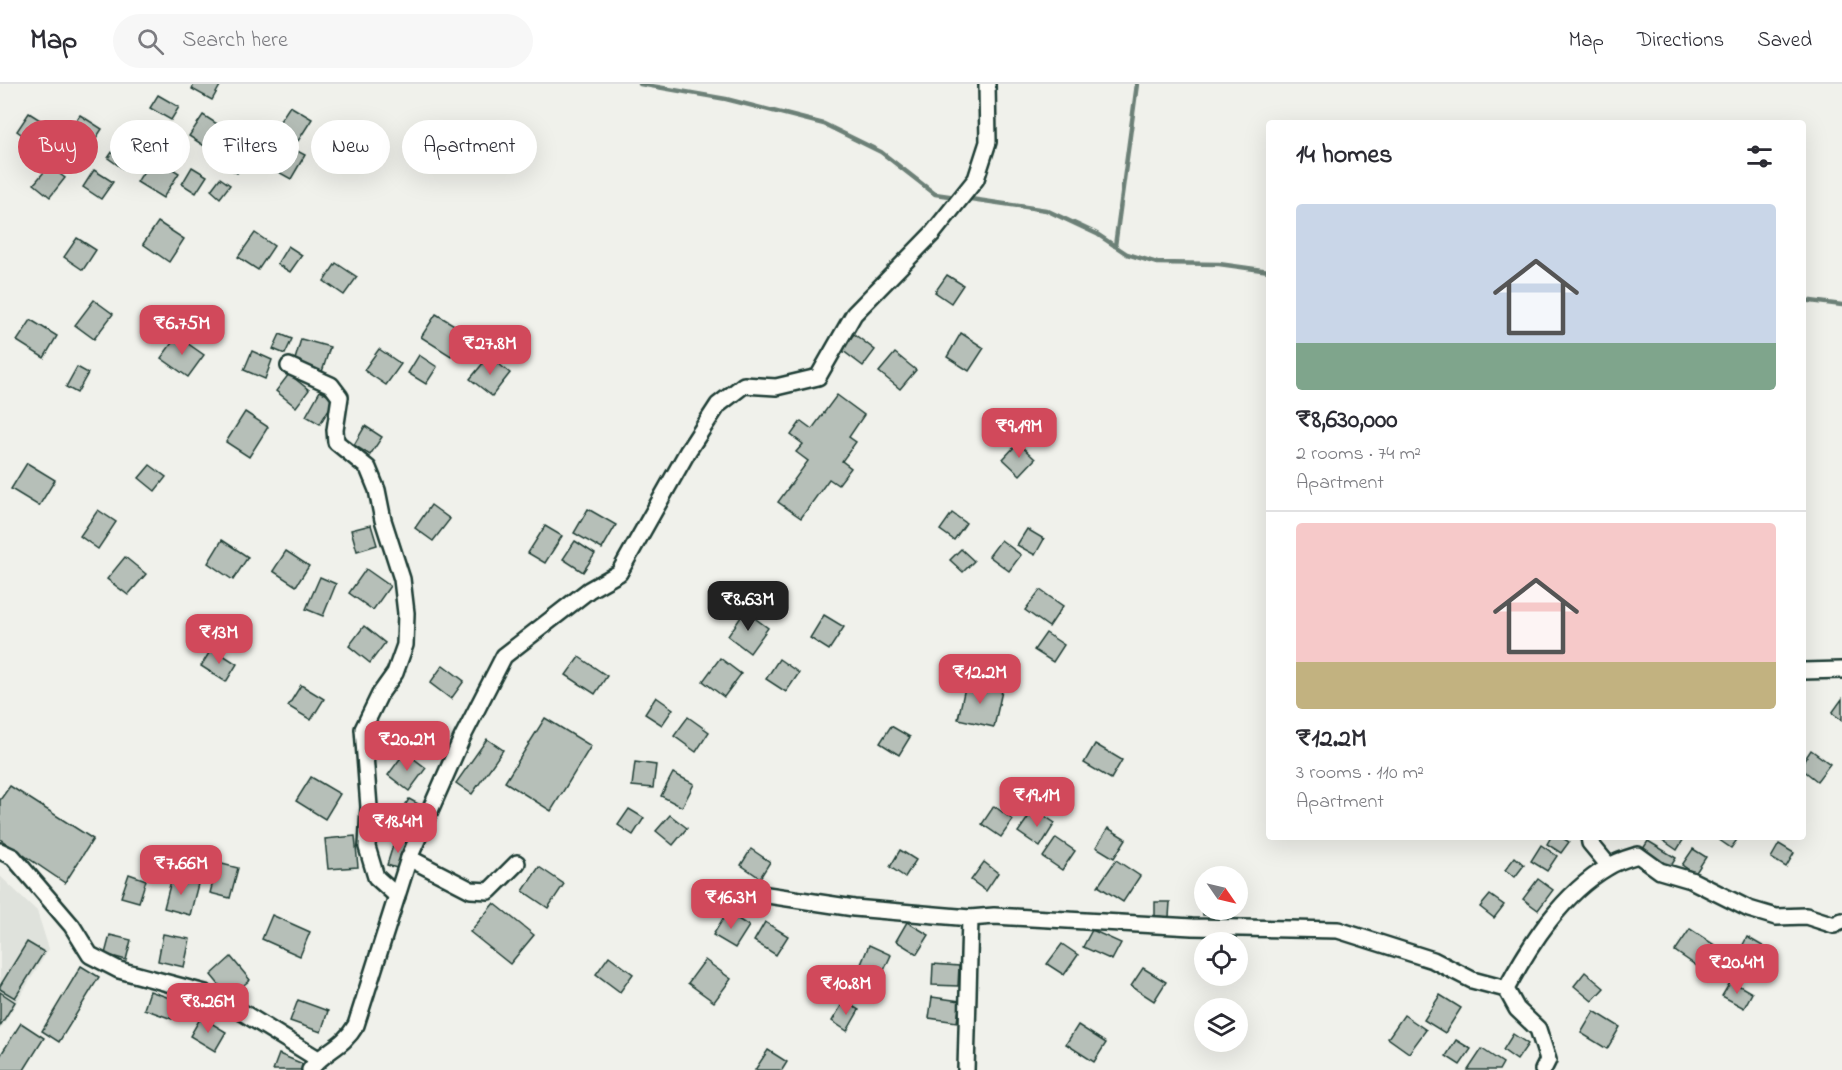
<!DOCTYPE html>
<html lang="en">
<head>
<meta charset="utf-8">
<style>
	:root { --surface:#fff; --page:#f7f7f7; --text:#2b2b33; --muted:#7c7c81; --line:#e1e1e2; --accent:#d1495b }
	body { margin:0; font-family:"Indie Flower",sans-serif; background:var(--page); color:var(--text); height:100vh; display:flex; flex-direction:column; font-size:22px; white-space:nowrap }
	* { box-sizing:border-box; margin:0 }
	p { font-size:20px; color:var(--muted) }
	.icon { flex:none; width:33px; height:33px; fill:none; stroke:currentColor; stroke-width:2; stroke-linecap:round; stroke-linejoin:round }
	.map { position:relative; flex:1; overflow:hidden }
	.panel { position:absolute; left:1266px; top:36px; width:540px; height:720px; display:flex; flex-direction:column; background:var(--surface); border-radius:6px; box-shadow:0 6px 24px #0002 }
	.panel>* { flex:none }
	.guide { position:absolute; left:18px; top:36px; width:570px; height:54px; display:flex; gap:12px }
	.needle { width:39px; rotate:124deg }
	.tools { position:absolute; left:1194px; top:782px; display:grid; gap:12px }
	.tools a { display:grid; place-items:center; width:54px; height:54px; border-radius:50%; background:var(--surface); box-shadow:0 6px 24px #0002; font-size:30px }
	.price { position:absolute; translate:-50% -51px; padding:0 14px; border-radius:12px; background:var(--accent); color:#fff; font-size:20px; line-height:39px; filter:drop-shadow(0 2px 3px #0008) }
	.price::after { content:''; position:absolute; left:50%; top:36px; width:18px; height:14px; margin-left:-9px; background:inherit; clip-path:polygon(0 0,100% 0,50% 100%) }
	.price.active { background:#222; color:#fff }
	ul { padding:0; list-style:none }
	li { display:grid; align-content:center; gap:12px; height:318px; padding:0 30px }
	li+li { border-top:2px solid var(--line) }
	li span { display:grid; place-items:center; height:186px; border-radius:6px; color:#555 }
	li>.icon { margin-inline-start:auto }
	span .icon { width:108px; height:108px; fill:#fffc; stroke-width:1 }
	li b { font-size:26px }
	h2 { display:flex; justify-content:space-between; align-items:center; height:72px; padding:0 30px; font-size:26px }
	.tag { padding:0 21px; border-radius:27px; background:var(--surface); box-shadow:0 6px 24px #0002; font-size:21px; line-height:54px }
	.tag.active { background:var(--accent); color:#fff }
	header { display:flex; align-items:center; gap:36px; box-sizing:border-box; height:84px; padding:0 30px; background:var(--surface); border-bottom:2px solid var(--line) }
	header strong { font-size:28px }
	nav { display:flex; gap:33px; margin-inline-start:auto; font-size:21px }
	.search { width:420px; height:54px; background:var(--page); display:flex; align-items:center; gap:15px; box-sizing:border-box; padding:0 21px; border-radius:33px; color:var(--muted); font-size:22px }
	.map>svg:first-child { display:block }
	.built { fill:#dfe2dc }
	.lines { fill:none; stroke-linecap:round; stroke-linejoin:round }
	.stream { stroke:#6c8077; stroke-width:4.5 }
	.building { fill:#b6bfb8; stroke:#1f3d34; stroke-width:1.5 }
	.minor-casing { stroke:#1f3d34; stroke-width:20 }
	.minor { stroke:#fdfcf7; stroke-width:15 }
</style>
</head>
<body>
<header>
<strong>Map</strong>
<div class="search"><svg class="icon" aria-label="search" viewBox="0 0 24 24"><circle cx="10" cy="10" r="6"/><path d="M15 15l6 6"/></svg>Search here</div>
<nav><a>Map</a><a>Directions</a><a>Saved</a></nav>
</header>
<div class="map">
<svg width="1842" height="986" viewBox="0 0 1842 986">
	<rect width="100%" height="100%" fill="#f0f1eb"/>
	<filter id="ink" filterUnits="userSpaceOnUse"><feTurbulence type="fractalNoise" baseFrequency=".0167" numOctaves="2"/><feDisplacementMap in="SourceGraphic" scale="12" xChannelSelector="R" yChannelSelector="G"/><feConvolveMatrix kernelMatrix="1 2 1 2 8 2 1 2 1" color-interpolation-filters="sRGB"/></filter>
	<g filter="url(#ink)">
		<!-- built -->
		<polygon class="built" points="0,792 37,827 49,865 0,946"/>
		<g class="lines">
			<!-- stream -->
			<g class="stream">
				<polyline points="640,0 726,15 824,40 881,68 935,110 956,113"/>
				<polyline points="964,114 1046,126 1097,150 1127,170 1157,179 1219,180 1269,187"/>
				<polyline points="1115,162 1137,0"/>
				<polyline points="1803,216 1842,221"/>
			</g>
		</g>
		<!-- building -->
		<g class="building">
			<polygon points="194,0 221,0 212,16 192,5"/>
			<polygon points="158,11 179,23 171,36 150,24"/>
			<polygon points="290,22 312,35 298,57 276,43"/>
			<polygon points="29,29 45,39 32,58 17,47"/>
			<polygon points="80,31 102,45 87,68 65,53"/>
			<polygon points="203,31 225,45 212,67 189,52"/>
			<polygon points="121,55 138,67 125,86 108,74"/>
			<polygon points="232,61 248,72 237,89 221,79"/>
			<polygon points="286,61 305,71 291,95 273,85"/>
			<polygon points="153,73 179,89 163,114 137,98"/>
			<polygon points="49,82 65,94 50,113 34,100"/>
			<polygon points="192,83 207,92 196,109 182,100"/>
			<polygon points="94,86 113,98 101,115 83,103"/>
			<polygon points="220,94 230,101 220,114 211,106"/>
			<polygon points="158,138 184,155 169,178 143,160"/>
			<polygon points="255,149 274,162 258,186 238,173"/>
			<polygon points="77,154 96,166 83,186 64,173"/>
			<polygon points="288,162 302,171 290,188 277,180"/>
			<polygon points="336,179 357,193 344,211 324,197"/>
			<polygon points="947,191 963,201 951,219 935,208"/>
			<polygon points="94,216 113,230 94,255 75,241"/>
			<polygon points="436,230 466,248 451,272 421,253"/>
			<polygon points="31,236 57,252 44,274 17,257"/>
			<polygon points="961,249 984,264 969,287 947,273"/>
			<polygon points="280,250 292,255 285,270 273,265"/>
			<polygon points="854,250 875,266 863,282 842,266"/>
			<polygon points="177,252 204,271 188,293 161,274"/>
			<polygon points="301,255 330,263 322,288 294,279"/>
			<polygon points="379,265 401,280 386,301 364,286"/>
			<polygon points="252,267 272,276 265,295 244,286"/>
			<polygon points="895,269 916,286 900,305 879,288"/>
			<polygon points="419,271 437,283 426,300 408,289"/>
			<polygon points="489,272 510,289 492,312 470,295"/>
			<polygon points="77,283 88,289 77,309 66,303"/>
			<polygon points="289,290 309,306 296,323 276,307"/>
			<polygon points="320,307 335,315 320,340 306,332"/>
			<polygon points="837,311 864,331 849,353 856,358 842,377 851,384 838,401 829,395 801,434 778,418 808,377 796,368 803,360 791,351 801,337 812,345"/>
			<polygon points="245,328 268,343 249,373 226,358"/>
			<polygon points="365,342 382,353 370,371 354,361"/>
			<polygon points="1018,359 1035,375 1020,391 1003,375"/>
			<polygon points="27,379 55,396 39,422 11,405"/>
			<polygon points="150,381 166,393 155,407 139,394"/>
			<polygon points="431,421 450,435 433,457 415,444"/>
			<polygon points="588,425 616,441 602,465 574,449"/>
			<polygon points="98,426 116,438 98,465 80,452"/>
			<polygon points="952,429 966,439 954,456 940,446"/>
			<polygon points="371,441 377,461 357,467 351,446"/>
			<polygon points="545,442 562,452 545,479 528,469"/>
			<polygon points="1027,445 1044,455 1035,471 1017,461"/>
			<polygon points="222,456 248,473 233,496 208,479"/>
			<polygon points="1001,456 1021,471 1009,487 989,472"/>
			<polygon points="575,457 595,470 583,488 563,475"/>
			<polygon points="961,465 974,477 963,488 950,476"/>
			<polygon points="286,467 309,482 296,502 273,487"/>
			<polygon points="125,473 146,490 128,511 107,495"/>
			<polygon points="366,485 390,502 373,526 349,509"/>
			<polygon points="320,493 336,500 323,532 306,525"/>
			<polygon points="1040,506 1063,522 1049,543 1025,526"/>
			<polygon points="745,527 768,544 750,569 728,552"/>
			<polygon points="824,531 844,543 829,566 810,554"/>
			<polygon points="364,542 385,559 370,579 349,562"/>
			<polygon points="1046,549 1064,561 1053,578 1034,566"/>
			<polygon points="212,564 237,580 226,598 201,582"/>
			<polygon points="579,573 607,592 595,610 566,591"/>
			<polygon points="720,574 741,590 724,613 703,597"/>
			<polygon points="779,575 799,589 786,608 766,595"/>
			<polygon points="443,581 464,597 451,615 430,599"/>
			<polygon points="966,599 1002,607 994,643 958,635"/>
			<polygon points="301,601 324,615 311,636 288,622"/>
			<polygon points="656,613 673,625 662,641 645,630"/>
			<polygon points="1842,615 1842,636 1832,629"/>
			<polygon points="688,633 709,648 696,668 674,652"/>
			<polygon points="545,634 591,662 551,727 505,698"/>
			<polygon points="891,642 910,653 899,671 880,659"/>
			<polygon points="487,655 503,666 472,710 456,699"/>
			<polygon points="1095,660 1122,676 1111,695 1084,679"/>
			<polygon points="1811,666 1830,680 1817,697 1803,686 1803,678"/>
			<polygon points="405,668 426,684 409,707 388,691"/>
			<polygon points="635,678 656,681 653,704 632,702"/>
			<polygon points="673,689 694,700 682,723 661,712"/>
			<polygon points="311,693 340,710 325,735 296,717"/>
			<polygon points="1060,697 1070,702 1064,712 1055,707"/>
			<polygon points="10,702 93,755 65,799 0,755 0,716"/>
			<polygon points="409,715 422,722 413,738 399,731"/>
			<polygon points="994,722 1013,736 1001,753 982,740"/>
			<polygon points="629,725 644,734 633,751 618,741"/>
			<polygon points="1034,725 1055,739 1040,763 1018,748"/>
			<polygon points="670,731 687,744 673,761 656,747"/>
			<polygon points="1108,744 1126,755 1114,774 1096,763"/>
			<polygon points="355,752 358,783 328,785 325,755"/>
			<polygon points="1551,753 1561,753 1569,758 1561,769 1547,760"/>
			<polygon points="1658,753 1685,753 1677,766"/>
			<polygon points="1715,753 1739,753 1731,764"/>
			<polygon points="1056,754 1075,767 1062,786 1043,773"/>
			<polygon points="395,755 409,759 400,785 387,781"/>
			<polygon points="1648,757 1676,774 1669,785 1641,768"/>
			<polygon points="1779,760 1794,769 1786,783 1771,774"/>
			<polygon points="1541,761 1557,772 1547,787 1531,777"/>
			<polygon points="751,765 770,778 760,794 741,781"/>
			<polygon points="1693,765 1706,773 1695,790 1682,781"/>
			<polygon points="900,766 916,776 905,793 890,783"/>
			<polygon points="1515,773 1524,781 1515,793 1505,786"/>
			<polygon points="1116,776 1140,792 1123,818 1098,802"/>
			<polygon points="984,778 998,789 986,807 971,796"/>
			<polygon points="218,779 238,784 230,814 210,809"/>
			<polygon points="539,783 564,800 548,824 523,807"/>
			<polygon points="129,790 146,796 139,818 121,813"/>
			<polygon points="172,793 198,800 190,831 164,824"/>
			<polygon points="1538,795 1553,806 1538,826 1523,815"/>
			<polygon points="1490,811 1504,821 1494,834 1480,823"/>
			<polygon points="1202,814 1204,814 1204,825 1228,825 1228,831 1203,831"/>
			<polygon points="1155,818 1170,818 1169,833 1155,832"/>
			<polygon points="494,819 534,851 510,880 470,848"/>
			<polygon points="727,828 749,842 735,864 713,851"/>
			<polygon points="272,831 310,848 300,872 262,855"/>
			<polygon points="765,838 788,852 776,871 754,857"/>
			<polygon points="907,838 929,851 917,870 896,857"/>
			<polygon points="1690,845 1719,864 1704,887 1675,867"/>
			<polygon points="1092,846 1121,859 1112,876 1083,863"/>
			<polygon points="163,850 190,855 184,883 158,877"/>
			<polygon points="110,851 131,856 126,876 105,870"/>
			<polygon points="1747,853 1773,868 1758,894 1733,880"/>
			<polygon points="27,858 44,868 15,914 0,905 0,902"/>
			<polygon points="1062,860 1078,871 1064,891 1047,880"/>
			<polygon points="869,861 891,871 880,895 859,885"/>
			<polygon points="609,872 633,890 620,908 596,890"/>
			<polygon points="231,873 250,896 229,913 211,891"/>
			<polygon points="705,876 731,895 714,918 688,899"/>
			<polygon points="933,880 959,882 958,902 932,901"/>
			<polygon points="81,882 99,893 59,958 42,947"/>
			<polygon points="1143,884 1166,898 1154,917 1131,902"/>
			<polygon points="1585,888 1604,904 1592,917 1574,902"/>
			<polygon points="1731,897 1752,909 1744,924 1722,912"/>
			<polygon points="150,907 178,917 172,935 144,925"/>
			<polygon points="0,908 15,918 0,942"/>
			<polygon points="1440,911 1461,924 1445,949 1424,936"/>
			<polygon points="932,913 960,917 957,938 929,934"/>
			<polygon points="298,916 328,927 321,948 290,937"/>
			<polygon points="844,917 859,926 847,947 832,937"/>
			<polygon points="1594,927 1620,943 1607,965 1581,949"/>
			<polygon points="1404,931 1426,946 1409,969 1388,954"/>
			<polygon points="201,933 226,948 215,967 190,952"/>
			<polygon points="21,939 44,954 24,986 0,986 0,972"/>
			<polygon points="1078,941 1106,959 1094,978 1066,960"/>
			<polygon points="1513,950 1528,960 1517,976 1503,966"/>
			<polygon points="1456,956 1471,965 1460,981 1446,972"/>
			<polygon points="1482,965 1503,979 1499,986 1468,986"/>
			<polygon points="768,966 787,978 782,986 755,986"/>
			<polygon points="279,970 303,980 301,986 273,986"/>
		</g>
		<g class="lines">
			<defs>
				<g id="minor">
					<polyline points="289,282 331,301 340,313 335,346 336,358 368,384 377,406 383,436 402,495 406,529 405,561 395,589 380,610 363,645 369,723 367,763 376,793 397,812"/>
					<polyline points="1803,587 1842,586"/>
					<polyline points="1589,753 1590,759 1609,782"/>
					<polyline points="0,767 13,773 72,842 90,871 119,886 205,909 245,930 318,975"/>
					<polyline points="409,774 471,806 489,807 517,779"/>
					<polyline points="734,806 854,824 970,834 994,832 1192,843 1338,846 1433,876 1472,896 1506,905"/>
					<path d="M310,986c14,-20 32,-21 46,-45l53,-167 53,-120 42,-82 85,-66 30,-17 69,-122 30,-46 26,-20 32,2 42,-10 36,-63 78,-80 44,-55 12,-37 -1,-58"/>
					<polyline points="966,986 970,834"/>
					<path d="M1543,986l5,-10 -10,-31 -21,-20 -11,-20c25,-46 56,-95 102,-122 9,-6 20,-9 30,-12l22,16 31,9 58,29 27,8 30,-1 28,9 8,-4"/>
				</g>
			</defs>
			<!-- minor casing -->
			<use href="#minor" class="minor-casing"/>
			<!-- minor -->
			<use href="#minor" class="minor"/>
		</g>
	</g>
</svg>
<div class="tools">
<a><svg class="needle" viewBox="-14 -14 28 28"><path d="M0-13l5 13h-10z" fill="#e53935"/><path d="M0 13l5-13h-10z" fill="#7c7c81"/></svg></a>
<a><svg class="icon" aria-label="locate" viewBox="0 0 24 24"><circle cx="12" cy="12" r="6"/><path d="M12 2v4M12 18v4M2 12h4M18 12h4"/></svg></a>
<a><svg class="icon" aria-label="layers" viewBox="0 0 24 24"><path d="M12 4l9 5-9 5-9-5zM3 14l9 5 9-5"/></svg></a>
</div>
<b class="price" style="left:182px;top:272px">₹6.75M</b>
<b class="price" style="left:490px;top:292px">₹27.8M</b>
<b class="price" style="left:1019px;top:375px">₹9.19M</b>
<b class="price active" style="left:748px;top:548px">₹8.63M</b>
<b class="price" style="left:219px;top:581px">₹13M</b>
<b class="price" style="left:980px;top:621px">₹12.2M</b>
<b class="price" style="left:407px;top:688px">₹20.2M</b>
<b class="price" style="left:1037px;top:744px">₹19.1M</b>
<b class="price" style="left:398px;top:770px">₹18.4M</b>
<b class="price" style="left:181px;top:812px">₹7.66M</b>
<b class="price" style="left:731px;top:846px">₹16.3M</b>
<b class="price" style="left:1737px;top:911px">₹20.4M</b>
<b class="price" style="left:846px;top:932px">₹10.8M</b>
<b class="price" style="left:208px;top:950px">₹8.26M</b>
<div class="guide">
<a class="tag active">Buy</a>
<a class="tag">Rent</a>
<a class="tag">Filters</a>
<a class="tag">New</a>
<a class="tag">Apartment</a>
</div>
<section class="panel">
<h2>14 homes<svg class="icon" aria-label="filters" viewBox="0 0 24 24"><path d="M4 7h16M4 17h16"/><circle cx="9" cy="7" r="2"/><circle cx="15" cy="17" r="2"/></svg></h2>
<ul>
<li><span style="background:linear-gradient(#c9d6e8 75%,#7fa58c 0)"><svg class="icon" aria-label="home" viewBox="0 0 24 24"><path d="M3 11l9-7 9 7M6 9v11h12V9"/></svg></span><div><b>₹8,630,000</b><p>2 rooms · 74 m²</p><p>Apartment</p></div></li>
<li><span style="background:linear-gradient(#f6c9c9 75%,#c2b280 0)"><svg class="icon" aria-label="home" viewBox="0 0 24 24"><path d="M3 11l9-7 9 7M6 9v11h12V9"/></svg></span><div><b>₹12.2M</b><p>3 rooms · 110 m²</p><p>Apartment</p></div></li>
</ul>
</section>
</div>
</body>
</html>
